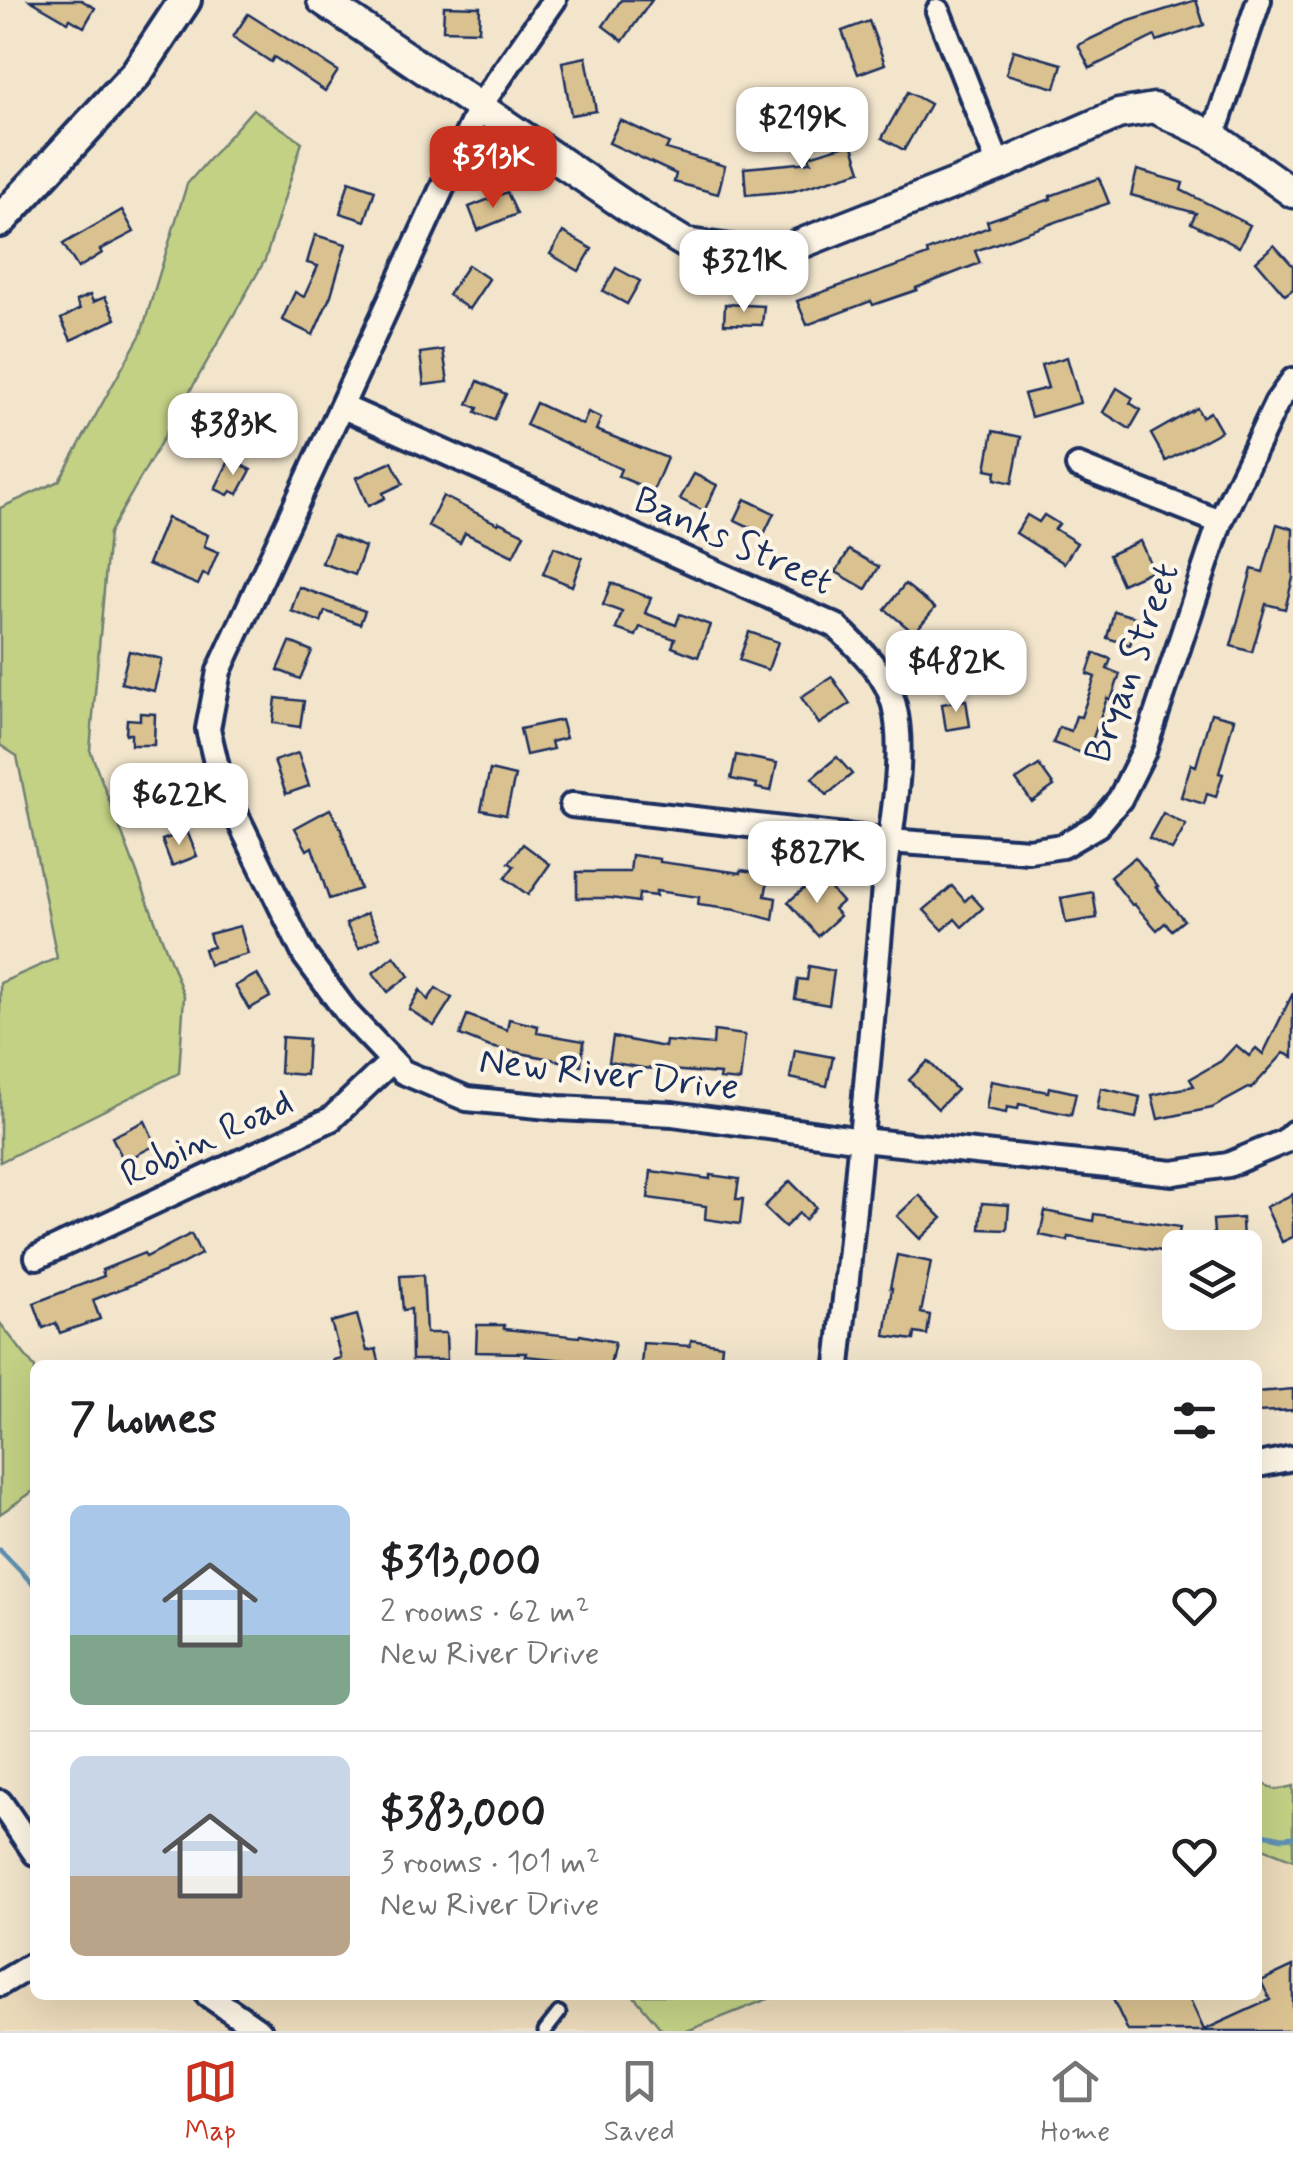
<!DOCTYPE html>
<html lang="en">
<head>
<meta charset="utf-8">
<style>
	:root { --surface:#fff; --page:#f2f2f2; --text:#202124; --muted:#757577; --line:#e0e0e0; --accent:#c8321e }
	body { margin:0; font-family:Mynerve,sans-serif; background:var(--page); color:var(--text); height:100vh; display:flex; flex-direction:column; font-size:38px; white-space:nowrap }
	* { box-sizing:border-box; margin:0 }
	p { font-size:32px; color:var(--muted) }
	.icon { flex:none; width:55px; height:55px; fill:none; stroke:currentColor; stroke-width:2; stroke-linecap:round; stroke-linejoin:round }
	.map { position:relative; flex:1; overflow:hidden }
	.details { position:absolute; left:30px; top:1360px; width:1232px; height:640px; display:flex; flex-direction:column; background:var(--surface); border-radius:15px; box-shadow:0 10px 40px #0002 }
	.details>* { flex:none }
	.buttons { position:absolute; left:1162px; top:1230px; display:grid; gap:20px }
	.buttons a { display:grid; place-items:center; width:100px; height:100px; border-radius:15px; background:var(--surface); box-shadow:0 10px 40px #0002; font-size:50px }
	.price { position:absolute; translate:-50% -85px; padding:0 22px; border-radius:20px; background:#fff; color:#222; font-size:32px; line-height:65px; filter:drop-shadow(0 2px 5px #0008) }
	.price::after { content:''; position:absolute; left:50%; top:60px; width:30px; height:22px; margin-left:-15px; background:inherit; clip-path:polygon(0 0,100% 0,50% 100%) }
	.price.on { background:var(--accent); color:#fff }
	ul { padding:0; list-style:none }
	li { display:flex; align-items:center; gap:30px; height:250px; padding:0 40px }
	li+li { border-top:2px solid var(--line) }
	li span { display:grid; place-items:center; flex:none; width:280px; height:200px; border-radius:15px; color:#555 }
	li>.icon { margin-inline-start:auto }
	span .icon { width:120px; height:120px; fill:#fffc; stroke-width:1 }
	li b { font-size:42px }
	h2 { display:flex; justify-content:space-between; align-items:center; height:120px; padding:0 40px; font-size:42px }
	.menu { display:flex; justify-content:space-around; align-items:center; height:140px; border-top:2px solid var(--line); background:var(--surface); font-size:28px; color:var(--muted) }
	.menu a { display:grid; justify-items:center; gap:5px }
	.menu .on { color:var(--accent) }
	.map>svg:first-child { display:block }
	.built { fill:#ebdaba }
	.green { fill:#c3d185; stroke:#6f8072; stroke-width:2.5 }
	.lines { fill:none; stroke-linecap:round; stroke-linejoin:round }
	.stream { stroke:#5e91b3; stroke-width:5 }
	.building { fill:#dac190; stroke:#1b2f5e; stroke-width:2.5 }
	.service-casing { stroke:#1b2f5e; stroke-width:19 }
	.minor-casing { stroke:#1b2f5e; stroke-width:30 }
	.tertiary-casing { stroke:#1b2f5e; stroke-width:35 }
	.secondary-casing { stroke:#1b2f5e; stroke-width:38 }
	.service { stroke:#fcf5e5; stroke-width:11 }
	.minor { stroke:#fcf5e5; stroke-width:22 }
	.tertiary { stroke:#fcf5e5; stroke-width:28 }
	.secondary { stroke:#fcf5e5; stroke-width:30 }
	.labels { text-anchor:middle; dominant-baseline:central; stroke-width:8; stroke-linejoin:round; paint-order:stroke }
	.street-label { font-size:38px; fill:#1b2f5e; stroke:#fcf5e5 }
</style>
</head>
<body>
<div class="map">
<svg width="1293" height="2031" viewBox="0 0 1293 2031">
	<rect width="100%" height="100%" fill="#f2e5cc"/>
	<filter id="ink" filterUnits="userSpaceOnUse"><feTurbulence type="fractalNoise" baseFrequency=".01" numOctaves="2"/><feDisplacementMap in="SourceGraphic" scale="20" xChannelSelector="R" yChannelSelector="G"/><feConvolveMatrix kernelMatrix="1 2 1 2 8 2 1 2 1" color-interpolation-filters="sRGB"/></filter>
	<g filter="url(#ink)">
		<!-- built -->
		<g class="built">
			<polygon points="1258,1846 1293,1860 1293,2031 687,2031 778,1995 1258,1995"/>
			<polygon points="35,1963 35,1995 633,1995 663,2031 0,2031 0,1984"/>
		</g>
		<!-- green -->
		<g class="green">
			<polygon points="253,109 302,142 265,260 109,533 90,750 184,996 179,1073 0,1162 0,983 57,958 17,756 0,745 0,508 59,481 141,334 187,184"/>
			<polygon points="0,1323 35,1368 35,1490 0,1514"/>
			<polygon points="1258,1781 1276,1790 1293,1786 1293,1860 1258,1846"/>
			<polygon points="633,1995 778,1995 687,2031 663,2031"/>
		</g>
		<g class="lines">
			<!-- stream -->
			<g class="stream">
				<polyline points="0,1550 35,1586"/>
				<polyline points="1258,1833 1283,1838 1293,1837"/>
			</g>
		</g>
		<!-- building -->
		<g class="building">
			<polygon points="30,0 81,0 95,8 84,27 70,19 68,22"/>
			<polygon points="621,0 652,0 623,41 603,26"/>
			<polygon points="1196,0 1204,25 1157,41 1155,36 1090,68 1078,45 1126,22"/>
			<polygon points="444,6 480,7 479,31 443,30"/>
			<polygon points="248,14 338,71 325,91 274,57 271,62 233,37"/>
			<polygon points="869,21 885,64 858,74 842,31"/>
			<polygon points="1013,50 1062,64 1055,88 1006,74"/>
			<polygon points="586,57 596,111 571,115 562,62"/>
			<polygon points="908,92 930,104 904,150 882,138"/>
			<polygon points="620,120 669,143 666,149 725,166 718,194 674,182 676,174 609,143"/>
			<polygon points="852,143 861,171 793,191 746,195 744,168 811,162 809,156"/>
			<polygon points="1137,170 1183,183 1181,190 1250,225 1239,247 1191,223 1196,213 1131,195"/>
			<polygon points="1099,178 1109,203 975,251 980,263 916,288 917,290 873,305 871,301 807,325 797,301 928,255 927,251 989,227 987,221 1051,199 1050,196"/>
			<polygon points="349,181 375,190 365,221 340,213"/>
			<polygon points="507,192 517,214 478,230 469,207"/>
			<polygon points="122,210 134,232 100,250 102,253 78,268 63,244"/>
			<polygon points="563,232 592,249 579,271 550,254"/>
			<polygon points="315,235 346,244 331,295 313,335 282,320 295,292 304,297 318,266 307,263"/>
			<polygon points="1274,245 1293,266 1293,289 1285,295 1256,261"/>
			<polygon points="468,265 489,279 469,309 448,295"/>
			<polygon points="616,268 640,281 627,304 603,291"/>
			<polygon points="90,295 93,302 105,297 116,319 71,340 61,319 80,309 76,301"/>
			<polygon points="725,304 764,306 762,325 724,324"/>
			<polygon points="443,350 448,382 424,385 420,353"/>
			<polygon points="1067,357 1080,403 1031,417 1024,394 1048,388 1041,365"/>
			<polygon points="478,381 506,394 494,420 476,412 478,408 468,404"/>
			<polygon points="1117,388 1133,398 1130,403 1141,410 1130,429 1103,412"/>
			<polygon points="536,403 583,425 588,412 601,418 596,430 667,458 653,491 618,476 621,469 526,425"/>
			<polygon points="264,407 280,413 269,442 253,437"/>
			<polygon points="1197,408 1202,417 1210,412 1221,431 1166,461 1151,434"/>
			<polygon points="993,431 1021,437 1012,483 995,479 996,471 986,469"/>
			<polygon points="230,459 251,470 238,494 231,491 228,495 215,489"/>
			<polygon points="392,462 403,484 383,493 385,498 368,506 356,478"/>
			<polygon points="694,474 717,485 704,511 680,499"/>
			<polygon points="443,496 498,524 499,522 524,534 513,556 465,533 460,543 428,526"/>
			<polygon points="745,499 774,513 764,534 735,520"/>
			<polygon points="1027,515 1039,522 1044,515 1059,524 1055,529 1077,543 1064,563 1016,533"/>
			<polygon points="167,518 208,535 204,546 218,552 208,576 203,574 198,585 148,564"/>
			<polygon points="1277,524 1293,529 1293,578 1285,609 1266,604 1252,652 1231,646 1252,569 1263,572"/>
			<polygon points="333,535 365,547 355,575 322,563"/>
			<polygon points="1140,541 1153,570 1122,584 1109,555"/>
			<polygon points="554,547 582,558 572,586 543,574"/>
			<polygon points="849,550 879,567 866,589 836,572"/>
			<polygon points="611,583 651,598 645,613 676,625 680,614 710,625 698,657 672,647 675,639 640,627 636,636 616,629 622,612 603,605"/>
			<polygon points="905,584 935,608 914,633 885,609"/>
			<polygon points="299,587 365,611 360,624 325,611 321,622 291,611"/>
			<polygon points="1114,611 1138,618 1130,645 1107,638"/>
			<polygon points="749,632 778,642 768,670 739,660"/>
			<polygon points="290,642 312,651 300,679 278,670"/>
			<polygon points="947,644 956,672 931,679 923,650"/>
			<polygon points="129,651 162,659 154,691 121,683"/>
			<polygon points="1094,653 1111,659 1107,669 1120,674 1111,700 1107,698 1087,755 1053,743 1059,727 1071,731 1076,716 1081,717 1095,677 1087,674"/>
			<polygon points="832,677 850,704 819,724 801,697"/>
			<polygon points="276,698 304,701 300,727 273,723"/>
			<polygon points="966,700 970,726 946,730 942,704"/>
			<polygon points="140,713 155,714 154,745 131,745 131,734 126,734 127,719 140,720"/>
			<polygon points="1211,713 1234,719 1219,773 1223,774 1216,797 1207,794 1204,804 1181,797 1191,764 1196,766"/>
			<polygon points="561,720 566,738 551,742 553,749 526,755 520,729"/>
			<polygon points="298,753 309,786 286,794 274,761"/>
			<polygon points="736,755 777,763 771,791 756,788 757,784 731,779"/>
			<polygon points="837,757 852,774 827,795 812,778"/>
			<polygon points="1039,765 1054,786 1032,802 1016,780"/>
			<polygon points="490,770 515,776 506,815 481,810"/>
			<polygon points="164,778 169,805 142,810 137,783"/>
			<polygon points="330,809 340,827 360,889 329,899 312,847 307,850 295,828"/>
			<polygon points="1163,813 1186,825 1172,850 1149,838"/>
			<polygon points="187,831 197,856 172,866 162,840"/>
			<polygon points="523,844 550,864 528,895 505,878 514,866 509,863"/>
			<polygon points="632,855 660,859 660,862 741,873 741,870 769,874 765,896 776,898 773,920 736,910 698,905 699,897 656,891 656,896 639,894 638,902 611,898 577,898 577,872 630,872"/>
			<polygon points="1135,857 1158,886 1156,887 1184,920 1172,930 1165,923 1157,930 1134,904 1132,905 1110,877"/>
			<polygon points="819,876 842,902 834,909 840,916 818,936 788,902"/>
			<polygon points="952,886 965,901 971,895 983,908 962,927 955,919 943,930 924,910"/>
			<polygon points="1093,892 1097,918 1066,923 1061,898"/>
			<polygon points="367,913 380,937 359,948 346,924"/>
			<polygon points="240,926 248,954 209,965 204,949 213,947 209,934"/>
			<polygon points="394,956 409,976 388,992 373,973"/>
			<polygon points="809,966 834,971 829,1005 795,999 798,979 807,980"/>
			<polygon points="257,974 270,997 249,1009 235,986"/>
			<polygon points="436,988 452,998 434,1026 409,1009 420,990 428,1000"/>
			<polygon points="1293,993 1293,1057 1284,1053 1251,1089 1249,1088 1212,1108 1158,1119 1152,1095 1194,1086 1190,1079 1221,1061 1236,1045 1249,1056 1256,1048 1263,1054"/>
			<polygon points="467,1015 507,1030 509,1019 538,1026 537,1033 584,1041 581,1065 490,1047 460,1035"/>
			<polygon points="714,1031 745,1035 740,1081 719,1079 720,1074 643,1068 609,1062 613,1037 665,1047 666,1041 713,1045"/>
			<polygon points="282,1037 308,1039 306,1075 280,1073"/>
			<polygon points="795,1050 833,1057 827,1086 790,1078"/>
			<polygon points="928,1061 957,1090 938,1109 909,1080"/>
			<polygon points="991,1081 1048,1092 1049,1087 1076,1093 1071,1115 1019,1104 1018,1109 1007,1107 1006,1113 986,1109"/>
			<polygon points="1101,1088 1140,1097 1136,1118 1097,1110"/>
			<polygon points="145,1121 156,1145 124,1161 112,1137"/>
			<polygon points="651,1171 710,1179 710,1175 739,1179 736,1199 743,1199 740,1224 705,1219 706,1206 648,1198"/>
			<polygon points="790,1181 816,1207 805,1220 799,1213 785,1227 764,1207"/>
			<polygon points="1293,1194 1293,1237 1282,1242 1266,1207"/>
			<polygon points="919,1195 942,1218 920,1239 897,1216"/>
			<polygon points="982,1203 1009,1205 1007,1230 980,1229"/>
			<polygon points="1045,1211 1093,1221 1094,1214 1180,1227 1176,1253 1068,1237 1068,1241 1040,1235"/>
			<polygon points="1242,1218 1243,1245 1215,1246 1213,1220"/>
			<polygon points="191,1234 201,1254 176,1267 93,1300 100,1319 60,1333 56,1323 43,1328 34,1303 104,1276 102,1270 144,1253 146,1257"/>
			<polygon points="897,1255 931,1262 921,1313 930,1315 927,1335 915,1333 914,1340 885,1336 892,1288 890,1288"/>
			<polygon points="423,1275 426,1333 446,1333 447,1360 412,1360 411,1309 403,1310 400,1276"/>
			<polygon points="357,1315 367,1351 376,1349 380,1365 333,1365 333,1360 341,1358 331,1322"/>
			<polygon points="477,1325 504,1325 504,1329 579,1337 580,1335 615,1342 610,1365 574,1365 574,1361 525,1356 526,1353 476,1352"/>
			<polygon points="691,1340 722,1345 720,1365 641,1365 643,1343 690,1346"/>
			<polygon points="1293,1389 1293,1410 1258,1412 1258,1392"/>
			<polygon points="1293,1966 1293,2031 1128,2031 1111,1995 1188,1995 1204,2030 1270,2000 1261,1981"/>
		</g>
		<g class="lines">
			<defs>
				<polyline id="service" points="545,2031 559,2013"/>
				<g id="minor">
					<polyline points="554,0 480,106 219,671 208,729 221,784 305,956 348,1014 403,1072 467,1099 559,1108 673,1114 862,1140 1173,1173 1228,1165 1285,1141 1293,1133"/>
					<polyline points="938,11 999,166"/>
					<polyline points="1213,136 1259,0"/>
					<path d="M343,407l493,219c23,23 50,46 58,79 13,52 -5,127 -10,182 -14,159 -29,319 -46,478"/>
					<polyline points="1078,466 1220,522"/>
					<polyline points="572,805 888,841 1029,851 1062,846 1098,825 1120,799 1144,751 1220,522 1277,402 1293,380"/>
					<polyline points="37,1257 331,1119 392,1061"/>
					<polyline points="1258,1465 1293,1458"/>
					<polyline points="0,1802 35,1853"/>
					<polyline points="0,1984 35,1963"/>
					<polyline points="208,1995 260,2031"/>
				</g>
				<polyline id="tertiary" points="322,0 636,213 685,243 748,252 782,251 999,166 1118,114 1154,108 1213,136 1293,193"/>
				<polyline id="secondary" points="0,221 136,74 185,0"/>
			</defs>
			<!-- service casing -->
			<use href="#service" class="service-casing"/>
			<!-- minor casing -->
			<use href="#minor" class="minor-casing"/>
			<!-- tertiary casing -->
			<use href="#tertiary" class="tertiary-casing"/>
			<!-- secondary casing -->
			<use href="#secondary" class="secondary-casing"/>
			<!-- service -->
			<use href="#service" class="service"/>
			<!-- minor -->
			<use href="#minor" class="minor"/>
			<!-- tertiary -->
			<use href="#tertiary" class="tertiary"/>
			<!-- secondary -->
			<use href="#secondary" class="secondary"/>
		</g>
	</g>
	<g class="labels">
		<!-- street labels -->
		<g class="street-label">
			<text transform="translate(733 542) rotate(24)">Banks Street</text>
			<text transform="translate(1133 663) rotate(-70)">Bryan Street</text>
			<text transform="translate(609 1075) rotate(6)">New River Drive</text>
			<text transform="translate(207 1139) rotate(-25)">Robin Road</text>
		</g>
	</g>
</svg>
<div class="buttons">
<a><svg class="icon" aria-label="layers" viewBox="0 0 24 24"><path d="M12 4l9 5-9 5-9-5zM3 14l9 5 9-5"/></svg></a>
</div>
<b class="price" style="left:802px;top:172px">$219K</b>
<b class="price on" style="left:493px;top:211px">$313K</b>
<b class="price" style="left:744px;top:315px">$321K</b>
<b class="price" style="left:233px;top:478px">$383K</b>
<b class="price" style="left:956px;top:715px">$482K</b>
<b class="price" style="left:179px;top:848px">$622K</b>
<b class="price" style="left:817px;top:906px">$827K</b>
<section class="details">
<h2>7 homes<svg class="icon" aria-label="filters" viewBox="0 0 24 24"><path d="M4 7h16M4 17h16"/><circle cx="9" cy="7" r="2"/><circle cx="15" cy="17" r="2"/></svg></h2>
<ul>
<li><span style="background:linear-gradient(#a9c7e8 65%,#7fa58c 0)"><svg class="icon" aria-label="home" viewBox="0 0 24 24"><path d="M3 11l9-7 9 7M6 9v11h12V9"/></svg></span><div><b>$313,000</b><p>2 rooms · 62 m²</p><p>New River Drive</p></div><svg class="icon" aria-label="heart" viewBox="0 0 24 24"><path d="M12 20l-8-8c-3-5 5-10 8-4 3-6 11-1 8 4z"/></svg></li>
<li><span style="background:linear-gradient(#c9d6e8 60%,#b9a48a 0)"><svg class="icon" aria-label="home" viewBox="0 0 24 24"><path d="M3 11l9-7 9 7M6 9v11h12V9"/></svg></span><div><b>$383,000</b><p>3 rooms · 101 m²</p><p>New River Drive</p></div><svg class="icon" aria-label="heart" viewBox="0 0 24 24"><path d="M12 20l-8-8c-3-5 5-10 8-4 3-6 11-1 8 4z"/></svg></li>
</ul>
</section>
</div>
<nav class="menu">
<a class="on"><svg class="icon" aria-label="map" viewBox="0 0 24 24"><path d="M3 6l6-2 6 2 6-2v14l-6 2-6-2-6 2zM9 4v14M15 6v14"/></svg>Map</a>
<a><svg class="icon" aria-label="saved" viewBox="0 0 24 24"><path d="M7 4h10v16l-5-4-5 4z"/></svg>Saved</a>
<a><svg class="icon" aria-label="home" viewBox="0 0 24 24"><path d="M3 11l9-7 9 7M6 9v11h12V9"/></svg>Home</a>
</nav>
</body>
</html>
